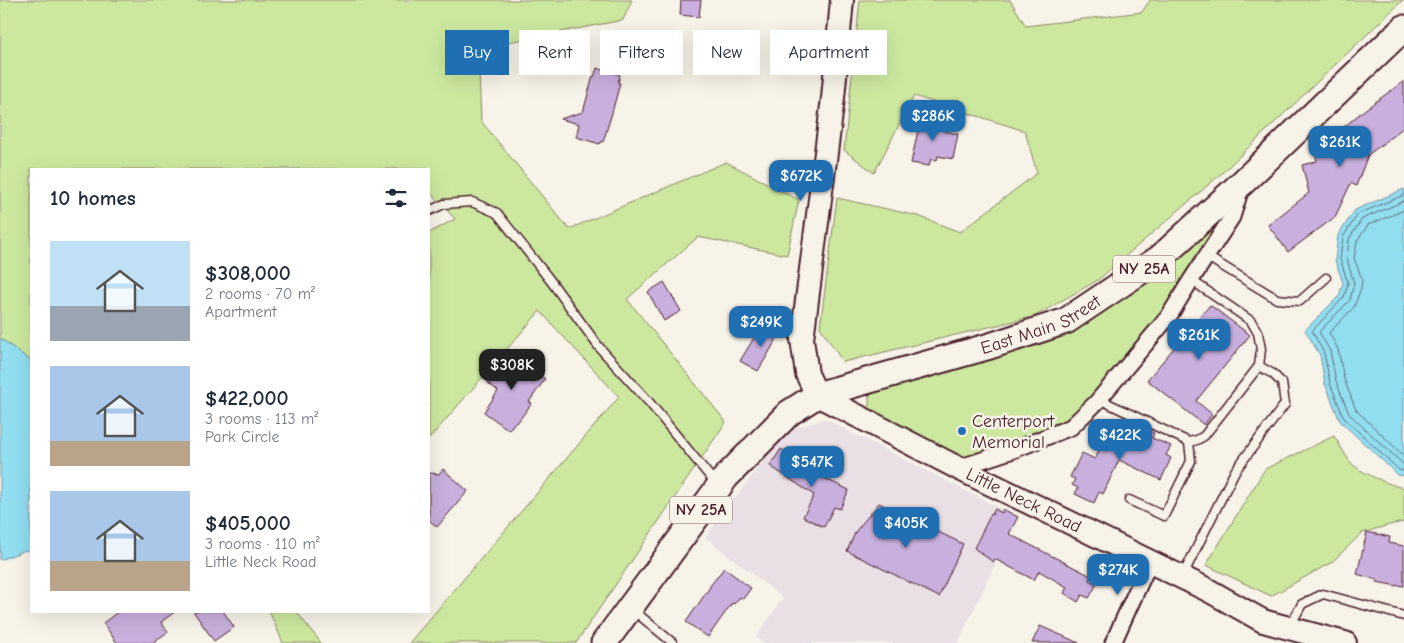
<!DOCTYPE html>
<html lang="en">
<head>
<meta charset="utf-8">
<style>
	:root { --surface:#fff; --page:#f6f6f7; --text:#1f2937; --muted:#747a83; --accent:#1f6fb2 }
	body { margin:0; font-family:"Comic Neue",sans-serif; background:var(--page); color:var(--text); height:100vh; display:flex; flex-direction:column; font-size:19px; white-space:nowrap }
	* { box-sizing:border-box; margin:0 }
	p { font-size:16px; color:var(--muted) }
	.icon { flex:none; width:28px; height:28px; fill:none; stroke:currentColor; stroke-width:2; stroke-linecap:round; stroke-linejoin:round }
	.map { position:relative; flex:1; overflow:hidden }
	.drawer { position:absolute; left:30px; top:168px; width:400px; height:445px; display:flex; flex-direction:column; background:var(--surface); border-radius:0px; box-shadow:0 5px 20px #0002 }
	.drawer>* { flex:none }
	.banner { position:absolute; left:445px; top:30px; width:475px; height:45px; display:flex; gap:10px }
	.price { position:absolute; translate:-50% -42px; padding:0 11px; border-radius:10px; background:var(--accent); color:#fff; font-size:16px; line-height:32px; filter:drop-shadow(0 1px 2px #0008) }
	.price::after { content:''; position:absolute; left:50%; top:30px; width:15px; height:11px; margin-left:-8px; background:inherit; clip-path:polygon(0 0,100% 0,50% 100%) }
	.price.active { background:#222; color:#fff }
	ul { padding:0; list-style:none }
	li { display:flex; align-items:center; gap:15px; height:125px; padding:0 20px }
	li span { display:grid; place-items:center; flex:none; width:140px; height:100px; border-radius:0px; color:#555 }
	li>.icon { margin-inline-start:auto }
	span .icon { width:60px; height:60px; fill:#fffc; stroke-width:1 }
	li b { font-size:21px }
	h2 { display:flex; justify-content:space-between; align-items:center; height:60px; padding:0 20px; font-size:21px }
	.chip { padding:0 18px; border-radius:0px; background:var(--surface); box-shadow:0 5px 20px #0002; font-size:18px; line-height:45px }
	.chip.active { background:var(--accent); color:#fff }
	.map>svg:first-child { display:block }
	.built { fill:#e9dfe5 }
	.green { fill:#cce89f; stroke:#8b8465 }
	.water { fill:#91def1; stroke:#7592a2 }
	.lines { fill:none; stroke-linecap:round; stroke-linejoin:round }
	.shore { stroke:#666b7a; stroke-width:1 }
	.building { fill:#c8afdd; stroke:#4a1f2b }
	.lane-casing { stroke:#4a1f2b; stroke-width:11 }
	.street-casing { stroke:#4a1f2b; stroke-width:19 }
	.secondary-casing { stroke:#4a1f2b; stroke-width:26 }
	.primary-casing { stroke:#4a1f2b; stroke-width:29 }
	.lane { stroke:#f7f3e8; stroke-width:8 }
	.street { stroke:#f7f3e8; stroke-width:15 }
	.secondary { stroke:#f7f3e8; stroke-width:22 }
	.primary { stroke:#f7f3e8; stroke-width:25 }
	.poi-dot { fill:#1f6fb2; stroke:#f7f3e8; stroke-width:2 }
	.labels { text-anchor:middle; dominant-baseline:central; stroke-width:5; stroke-linejoin:round; paint-order:stroke }
	.shield { fill:#f7f3e8; stroke:#7e5f64; stroke-width:1 }
	.shield-label { font-size:16px; font-weight:bold; fill:#4a1f2b }
	.street-label { font-size:18px; fill:#4a1f2b; stroke:#f7f3e8 }
	.poi-label { font-size:18px; fill:#4a1f2b; stroke:#f7f3e8; text-anchor:start }
</style>
</head>
<body>
<div class="map">
<svg width="1404" height="643" viewBox="0 0 1404 643">
	<rect width="100%" height="100%" fill="#f7f3e8"/>
	<filter id="ink" filterUnits="userSpaceOnUse"><feTurbulence type="fractalNoise" baseFrequency=".02" numOctaves="2"/><feDisplacementMap in="SourceGraphic" scale="10" xChannelSelector="R" yChannelSelector="G"/><feConvolveMatrix kernelMatrix="1 2 1 2 8 2 1 2 1" color-interpolation-filters="sRGB"/></filter>
	<g filter="url(#ink)">
		<!-- built -->
		<polygon class="built" points="825,419 1017,517 958,643 763,643 756,637 783,598 705,537 786,431"/>
		<!-- green -->
		<g class="green">
			<polygon points="0,0 632,0 623,20 478,48 481,121 569,229 726,162 799,200 787,255 698,237 627,299 726,422 576,643 409,643 619,397 540,311 429,439 429,233 455,219 429,191 429,169 31,169 31,361 0,338"/>
			<polygon points="860,0 1010,0 1026,26 1142,12 1150,0 1403,0 1222,173 1098,280 1035,316 843,362 820,327 837,198 918,216 960,232 1037,173 1025,131 914,96 874,173 844,150"/>
			<polygon points="1229,213 1168,310 1071,420 1044,428 1025,438 991,451 967,458 946,450 869,412 869,387 985,357"/>
			<path d="M1334,436c6,9 11,19 17,27 8,9 41,23 53,25v34l-11,2 -31,9 -30,29 -61,34 -65,-31 59,-96z"/>
			<polygon points="269,611 296,611 321,643 283,643"/>
		</g>
		<!-- water -->
		<g class="water">
			<polygon points="1404,189 1404,476 1398,475 1340,421 1325,384 1320,355 1305,330 1339,296 1343,283 1335,260 1338,235 1355,210"/>
			<polygon points="0,338 31,361 31,552 26,550 0,560"/>
		</g>
		<g class="lines">
			<!-- shore -->
			<g class="shore">
				<polyline points="1404,195 1358,214 1343,237 1340,259 1348,283 1344,297 1312,331 1324,353 1330,383 1344,418 1399,470 1404,471"/>
				<polyline points="1404,201 1362,219 1349,239 1347,259 1354,283 1350,300 1319,332 1330,351 1336,381 1349,414 1404,465"/>
				<polyline points="1404,210 1368,225 1357,241 1354,258 1362,279 1361,288 1354,307 1329,333 1338,349 1344,379 1356,410 1404,456"/>
			</g>
		</g>
		<!-- building -->
		<g class="building">
			<polygon points="681,0 701,0 699,17 680,15"/>
			<polygon points="597,68 620,75 618,83 620,83 612,113 603,142 601,142 600,144 576,137 579,124 560,119 583,112 593,76 594,77"/>
			<polygon points="1404,81 1404,127 1368,155 1356,186 1351,183 1335,217 1288,252 1268,225 1309,193 1302,165 1317,161 1313,145 1326,142 1363,111"/>
			<polygon points="921,116 947,121 945,131 958,134 953,159 938,156 937,160 931,159 929,166 911,163"/>
			<polygon points="664,282 681,311 664,321 648,292"/>
			<polygon points="1210,305 1250,335 1196,401 1212,414 1204,425 1147,380"/>
			<polygon points="768,324 781,332 758,371 740,361 755,336 759,339"/>
			<polygon points="513,356 545,379 529,402 532,403 517,423 515,422 509,430 484,412 498,391 489,384 485,376 492,368 496,368 503,359"/>
			<polygon points="1139,426 1154,433 1152,438 1171,446 1166,455 1171,458 1161,480 1119,460 1103,494 1099,492 1094,503 1075,494 1078,488 1072,485 1075,479 1070,477 1082,453 1095,459 1110,428 1133,439"/>
			<polygon points="781,449 815,471 813,473 849,490 840,509 834,507 824,527 803,517 814,495 770,466"/>
			<polygon points="443,469 468,491 437,527 429,520 429,473 439,474"/>
			<polygon points="879,503 963,544 939,597 847,551 856,531"/>
			<polygon points="995,509 1002,513 1003,509 1018,517 1009,534 1091,576 1089,580 1097,584 1089,598 1082,595 1078,602 1064,593 1067,587 1039,571 1034,580 995,559 993,562 974,548 991,514 992,515"/>
			<polygon points="1367,532 1390,537 1389,543 1404,546 1404,586 1397,585 1397,586 1377,582 1377,580 1357,574"/>
			<polygon points="724,568 751,588 743,599 740,597 734,604 732,603 708,637 686,622 710,587 710,586"/>
			<polygon points="119,611 176,611 161,622 168,632 152,643 117,643 103,623"/>
			<polygon points="193,611 223,611 234,627 214,641"/>
			<polygon points="1040,626 1079,643 1032,643"/>
		</g>
		<g class="lines">
			<defs>
				<g id="lane">
					<polyline points="429,211 444,204 472,202 497,213 550,280 599,347 649,402 716,484"/>
					<polyline points="1206,256 1277,299 1300,301 1326,278"/>
					<polyline points="1099,399 1189,442 1191,461 1164,516 1129,500"/>
					<polyline points="1189,442 1197,440 1204,436 1259,366 1261,349 1258,333 1251,321 1191,280"/>
					<polyline points="1183,575 1235,471 1285,404 1282,383 1273,374 1259,366"/>
					<polyline points="633,610 673,643"/>
					<polyline points="1290,626 1302,604 1323,594 1404,616"/>
				</g>
				<g id="street">
					<polyline points="958,468 1016,449 1071,427 1096,403 1169,316 1191,280 1232,217 1241,188"/>
					<polyline points="1113,643 1150,561"/>
				</g>
				<g id="secondary">
					<path id="s1" d="M842,0l-9,98 -31,241 5,35 10,21 141,73 250,122 55,31 82,22"/>
				</g>
				<g id="primary">
					<path id="s2" d="M604,643l122,-166 63,-64 28,-18 173,-49 76,-25 94,-63 83,-76 161,-154"/>
				</g>
			</defs>
			<!-- lane casing -->
			<use href="#lane" class="lane-casing"/>
			<!-- street casing -->
			<use href="#street" class="street-casing"/>
			<!-- secondary casing -->
			<use href="#secondary" class="secondary-casing"/>
			<!-- primary casing -->
			<use href="#primary" class="primary-casing"/>
			<!-- lane -->
			<use href="#lane" class="lane"/>
			<!-- street -->
			<use href="#street" class="street"/>
			<!-- secondary -->
			<use href="#secondary" class="secondary"/>
			<!-- primary -->
			<use href="#primary" class="primary"/>
		</g>
	</g>
	<!-- markers -->
	<circle class="poi-dot" cx="962" cy="431" r="5"/>
	<g class="labels">
		<!-- shield labels -->
		<g class="shield">
			<rect x="1113" y="255.5" width="62" height="27" rx="4"/>
			<rect x="670" y="496.5" width="62" height="27" rx="4"/>
		</g>
		<g class="shield-label">
			<text x="1144" y="269">NY 25A</text>
			<text x="701" y="510">NY 25A</text>
		</g>
		<!-- street labels -->
		<g class="street-label">
			<text stroke="none"><textPath href="#s2" startOffset="564">East Main Street</textPath></text>
			<text stroke="none"><textPath href="#s1" startOffset="632">Little Neck Road</textPath></text>
		</g>
		<!-- poi labels -->
		<g class="poi-label">
			<text x="972" y="421">Centerport<tspan x="972" dy="21">Memorial</tspan></text>
		</g>
	</g>
</svg>
<b class="price" style="left:933px;top:142px">$286K</b>
<b class="price" style="left:1340px;top:168px">$261K</b>
<b class="price" style="left:801px;top:202px">$672K</b>
<b class="price" style="left:761px;top:348px">$249K</b>
<b class="price" style="left:1199px;top:361px">$261K</b>
<b class="price active" style="left:512px;top:391px">$308K</b>
<b class="price" style="left:1120px;top:461px">$422K</b>
<b class="price" style="left:812px;top:488px">$547K</b>
<b class="price" style="left:906px;top:549px">$405K</b>
<b class="price" style="left:1118px;top:596px">$274K</b>
<div class="banner">
<a class="chip active">Buy</a>
<a class="chip">Rent</a>
<a class="chip">Filters</a>
<a class="chip">New</a>
<a class="chip">Apartment</a>
</div>
<section class="drawer">
<h2>10 homes<svg class="icon" aria-label="filters" viewBox="0 0 24 24"><path d="M4 7h16M4 17h16"/><circle cx="9" cy="7" r="2"/><circle cx="15" cy="17" r="2"/></svg></h2>
<ul>
<li><span style="background:linear-gradient(#bfe0f5 65%,#9aa5b1 0)"><svg class="icon" aria-label="home" viewBox="0 0 24 24"><path d="M3 11l9-7 9 7M6 9v11h12V9"/></svg></span><div><b>$308,000</b><p>2 rooms · 70 m²</p><p>Apartment</p></div></li>
<li><span style="background:linear-gradient(#a9c7e8 75%,#b9a48a 0)"><svg class="icon" aria-label="home" viewBox="0 0 24 24"><path d="M3 11l9-7 9 7M6 9v11h12V9"/></svg></span><div><b>$422,000</b><p>3 rooms · 113 m²</p><p>Park Circle</p></div></li>
<li><span style="background:linear-gradient(#a9c7e8 70%,#b9a48a 0)"><svg class="icon" aria-label="home" viewBox="0 0 24 24"><path d="M3 11l9-7 9 7M6 9v11h12V9"/></svg></span><div><b>$405,000</b><p>3 rooms · 110 m²</p><p>Little Neck Road</p></div></li>
</ul>
</section>
</div>
</body>
</html>
